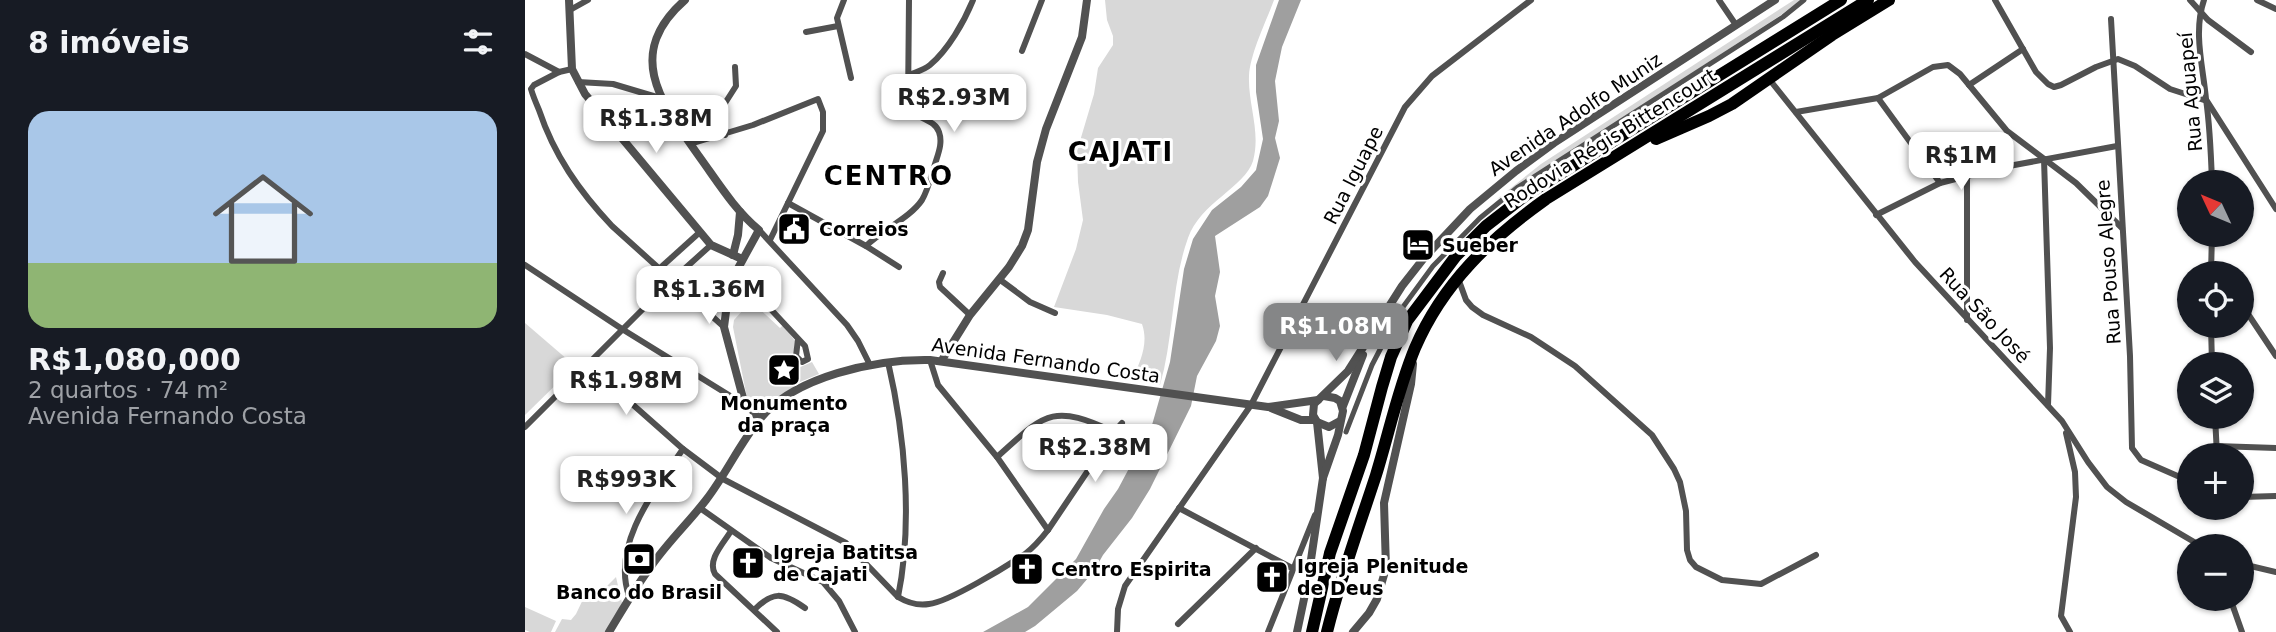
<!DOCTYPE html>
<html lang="pt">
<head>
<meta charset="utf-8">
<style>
	:root { --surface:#171b24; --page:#20242c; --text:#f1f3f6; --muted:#9ea1a6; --accent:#858687 }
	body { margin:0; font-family:"DejaVu Sans",sans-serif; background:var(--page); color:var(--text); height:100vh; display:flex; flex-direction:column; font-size:26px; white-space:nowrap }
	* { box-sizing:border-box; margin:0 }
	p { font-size:23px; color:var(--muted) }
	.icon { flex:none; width:38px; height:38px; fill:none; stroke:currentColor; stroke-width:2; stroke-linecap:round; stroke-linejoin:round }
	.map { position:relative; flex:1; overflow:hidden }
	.sheet { display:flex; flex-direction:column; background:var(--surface); width:525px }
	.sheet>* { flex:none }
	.needle { width:46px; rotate:314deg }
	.controls { position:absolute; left:1652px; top:170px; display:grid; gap:14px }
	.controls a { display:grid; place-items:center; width:77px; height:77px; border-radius:50%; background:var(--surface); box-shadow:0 2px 5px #0004; font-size:35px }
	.price { position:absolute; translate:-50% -60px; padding:0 16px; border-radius:14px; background:#fff; color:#222; font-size:23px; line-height:46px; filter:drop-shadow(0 2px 4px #0008) }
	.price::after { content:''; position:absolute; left:50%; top:42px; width:21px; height:16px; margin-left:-10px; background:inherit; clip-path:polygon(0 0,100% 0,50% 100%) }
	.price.active { background:var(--accent); color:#fff }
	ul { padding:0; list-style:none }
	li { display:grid; align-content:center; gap:14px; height:371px; padding:0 28px }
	li span { display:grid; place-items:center; height:217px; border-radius:21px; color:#555 }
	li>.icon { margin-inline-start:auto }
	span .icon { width:126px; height:126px; fill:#fffc; stroke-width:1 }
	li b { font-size:30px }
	h2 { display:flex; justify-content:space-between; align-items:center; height:84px; padding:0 28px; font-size:30px }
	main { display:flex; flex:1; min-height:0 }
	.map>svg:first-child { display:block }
	.green { fill:#d8d8d8 }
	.water { fill:#9f9f9f }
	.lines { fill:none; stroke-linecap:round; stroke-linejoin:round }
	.pedestrian { stroke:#515151; stroke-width:5 }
	.minor { stroke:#515151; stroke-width:6 }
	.tertiary { stroke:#515151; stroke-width:8 }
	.motorway { stroke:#000; stroke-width:12 }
	.labels { text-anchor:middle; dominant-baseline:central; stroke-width:6; stroke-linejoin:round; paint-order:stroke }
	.street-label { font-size:19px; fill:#000; stroke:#fff }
	.poi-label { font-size:19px; font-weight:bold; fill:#000; stroke:#fff; text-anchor:start }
	.district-label { font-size:26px; font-weight:bold; letter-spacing:2px; fill:#000; stroke:#fff }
</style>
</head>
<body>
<main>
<section class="sheet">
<h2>8 imóveis<svg class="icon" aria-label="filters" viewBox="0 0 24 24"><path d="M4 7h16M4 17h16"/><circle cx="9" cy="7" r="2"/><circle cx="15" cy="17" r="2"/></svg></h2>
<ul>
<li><span style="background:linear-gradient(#a9c7e8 70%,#8fb573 0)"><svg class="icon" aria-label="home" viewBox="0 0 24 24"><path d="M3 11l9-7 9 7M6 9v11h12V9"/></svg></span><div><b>R$1,080,000</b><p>2 quartos · 74 m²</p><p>Avenida Fernando Costa</p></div></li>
</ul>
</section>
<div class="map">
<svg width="1751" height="632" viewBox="0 0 1751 632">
	<rect width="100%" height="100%" fill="#fff"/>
	<!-- green -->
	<g class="green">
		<path d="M580,0h169c-8,22 -24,54 -25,76 -1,29 12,56 4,85 -8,26 -53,42 -65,77 -17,47 -14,99 -28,147l-28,-5c8,-18 17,-36 10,-56l-35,-9 -53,-8 22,-58 7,-29 -5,-38 -1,-31 17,-57 4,-26 15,-23v-9l-6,-16z"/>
		<polygon points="1269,0 1276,0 1253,17 971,200 1016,164"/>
		<polygon points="226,301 255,328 258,325 270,341 268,359 273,368 287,362 294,374 275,382 235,411 222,398 208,327 209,320"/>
		<polygon points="0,323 50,366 0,415"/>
		<polygon points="91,577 97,603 81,632 30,632 37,619 46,620 51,614 63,589 71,593 78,590"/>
		<polygon points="0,607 31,621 26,632 5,632 0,630"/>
	</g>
	<!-- water -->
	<polygon class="water" points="754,0 776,0 757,47 750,81 754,121 750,138 755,158 743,196 735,207 690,236 695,272 690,296 695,326 691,341 672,376 666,406 625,489 607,518 578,555 569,571 552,591 510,626 500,632 458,632 503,607 551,559 579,509 593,489 609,459 617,448 627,425 645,362 659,269 668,239 687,210 716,187 731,170 738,139 731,92 731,65"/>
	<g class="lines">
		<!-- pedestrian -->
		<polyline class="pedestrian" points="821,432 847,365 875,311 908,266 955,218 993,187 1258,17 1279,0"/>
		<!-- minor -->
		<g class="minor">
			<polyline points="319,0 312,18 326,78"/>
			<polyline points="1194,0 1211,25"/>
			<polyline points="1470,0 1511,72 1523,84 1529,87 1536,85 1571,67 1593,59 1610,66 1645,89 1682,101 1751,209"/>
			<polyline points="1665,0 1683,20 1726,52"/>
			<path d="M1679,0c-11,32 -1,66 2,99 4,28 5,55 6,83"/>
			<polyline points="1732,0 1751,9"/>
			<polyline points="45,10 63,0"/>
			<polyline points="1586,19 1605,356 1607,448 1616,460 1664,481"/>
			<polyline points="281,32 313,26"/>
			<polyline points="497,51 517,0"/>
			<polyline points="0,54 34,72"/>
			<path d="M47,69l-13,3 -25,13 -3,4c2,7 5,14 8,21 15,45 40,81 73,116l112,101"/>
			<path d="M384,75c7,-3 15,-5 21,-10 18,-15 34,-43 43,-65"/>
			<polyline points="1244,79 1390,262 1537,421 1563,462 1582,487 1601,502 1676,546"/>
			<polyline points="53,82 88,84 135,98"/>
			<polyline points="1444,85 1498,49"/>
			<polyline points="1353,98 1415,183"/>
			<polyline points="1271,112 1353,98 1408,67 1423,65 1435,74 1482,131 1551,183 1597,228"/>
			<polyline points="200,135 195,111 211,86 210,67"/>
			<polyline points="165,144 228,125 293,99 298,112 298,131 245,240"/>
			<polyline points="1519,159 1525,348 1523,405"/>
			<polyline points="263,203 341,246 374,267"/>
			<polyline points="1351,215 1415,183 1473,168 1592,146"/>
			<polyline points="234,230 322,325 333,341 345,365"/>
			<path d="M341,246c16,-16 44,-28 56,-46 6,-10 9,-24 13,-36 3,-10 8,-21 4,-32 -5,-14 -24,-12 -31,-27l1,-105"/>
			<polyline points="0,265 97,329 207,397 220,403"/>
			<polyline points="134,269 175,232"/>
			<polyline points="211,272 280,346 283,359 277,362 271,356 273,339"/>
			<polyline points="418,273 414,282 415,287 445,315"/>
			<polyline points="1686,273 1687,234"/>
			<polyline points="933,278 941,300 947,307 958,315 1006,337 1050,366 1127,435 1149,469 1155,482 1161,511 1162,550 1165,560 1171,567 1197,580 1236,584 1291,555"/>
			<polyline points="474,279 505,302 530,313"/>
			<polyline points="1717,305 1751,356"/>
			<polyline points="1442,320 1442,176"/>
			<polyline points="1686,326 1687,364"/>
			<path d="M363,362c17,73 25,161 10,235"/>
			<path d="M63,365l95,84 40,30 123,64 52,54c10,6 19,9 31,7 20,-2 78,-38 96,-50 9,-7 16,-15 23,-24l-51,-73 -59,-72 -8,-25"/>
			<polyline points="1690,416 1692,455"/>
			<polyline points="0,427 146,281 186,245"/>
			<polyline points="1541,433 1550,472 1551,497 1536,616 1545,632"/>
			<polyline points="1691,446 1751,448"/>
			<path d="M472,457c47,-42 54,-55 117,-25"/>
			<polyline points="1717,497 1751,496"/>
			<polyline points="175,508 246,558 298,582 314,601 330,632"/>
			<polyline points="654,508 767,568"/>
			<polyline points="523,530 589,432 597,423"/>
			<path d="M206,531c-8,13 -24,29 -16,43l62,58"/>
			<polyline points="1717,564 1751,572"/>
			<path d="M104,596c-18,-52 26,-106 54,-147"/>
			<polyline points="1705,598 1717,632"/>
			<path d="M229,610c19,-19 28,-18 51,-2"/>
			<polyline points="653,624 731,548"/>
			<polyline points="592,632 593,609 600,586 726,405 880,107 907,76 1006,0"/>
			<polyline points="743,632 790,515"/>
		</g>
		<!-- tertiary -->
		<g class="tertiary">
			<polyline points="44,0 47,69 60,94 186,245 217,259"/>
			<path d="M160,0c-63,55 -22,105 16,159 18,25 34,51 58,71l-23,42 -8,24 -4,31 19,71 16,21"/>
			<polyline points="208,255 213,235 215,212"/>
			<polyline points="417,360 445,315 484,267 497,246 503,230 512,162 521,129 557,37 562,0"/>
			<polyline points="818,406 838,355"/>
			<polyline points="746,408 776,420 790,420"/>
			<polyline points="792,422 804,427 815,421"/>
			<polyline points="798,478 792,422 788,415 789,404 823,371 877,286 899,258 945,209 991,171 1029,143 1250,0"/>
			<path d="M84,632c14,-23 27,-46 43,-67 16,-23 37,-43 54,-65 20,-26 33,-55 53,-80 35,-44 117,-61 171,-60l338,47 50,-7"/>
			<polyline points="772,632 783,580 798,478 813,435 818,411 815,401 810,398 799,396"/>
			<polyline points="828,632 844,613 852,599 861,568 859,503 886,384 888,364"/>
		</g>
		<!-- motorway -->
		<g class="motorway">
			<polyline points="1131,139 1184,116 1207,104 1307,35 1364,0"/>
			<polyline points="787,632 805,553 839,455 857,387 866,357 882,321 931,256 961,226 1001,195 1316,0"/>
			<path d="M802,632c13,-53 32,-105 49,-157 13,-42 22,-86 39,-127 28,-65 75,-109 131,-149l322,-199"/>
		</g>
	</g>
	<!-- icons -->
	<defs>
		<symbol id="civic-square" viewBox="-11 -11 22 22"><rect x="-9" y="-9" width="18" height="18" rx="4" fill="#000" stroke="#fff"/><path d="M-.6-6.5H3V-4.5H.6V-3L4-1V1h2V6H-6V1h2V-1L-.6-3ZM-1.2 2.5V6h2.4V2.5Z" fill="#fff"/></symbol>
		<symbol id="hotel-square" viewBox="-11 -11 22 22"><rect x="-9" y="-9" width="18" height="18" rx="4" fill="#000" stroke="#fff"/><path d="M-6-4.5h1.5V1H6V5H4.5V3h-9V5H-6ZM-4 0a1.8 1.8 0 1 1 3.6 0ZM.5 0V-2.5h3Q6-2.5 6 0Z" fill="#fff"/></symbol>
		<symbol id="sight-square" viewBox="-11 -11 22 22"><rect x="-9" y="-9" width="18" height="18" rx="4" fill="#000" stroke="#fff"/><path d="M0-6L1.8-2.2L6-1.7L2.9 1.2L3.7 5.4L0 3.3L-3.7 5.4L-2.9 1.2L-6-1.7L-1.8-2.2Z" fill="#fff"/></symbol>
		<symbol id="bank-square" viewBox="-11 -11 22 22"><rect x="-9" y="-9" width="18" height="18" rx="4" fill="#000" stroke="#fff"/><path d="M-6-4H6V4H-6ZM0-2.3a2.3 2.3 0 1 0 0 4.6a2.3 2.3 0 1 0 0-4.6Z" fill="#fff"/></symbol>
		<symbol id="church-square" viewBox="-11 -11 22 22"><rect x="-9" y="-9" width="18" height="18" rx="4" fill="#000" stroke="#fff"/><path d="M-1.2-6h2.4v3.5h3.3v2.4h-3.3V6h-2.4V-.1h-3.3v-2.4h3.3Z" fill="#fff"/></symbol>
	</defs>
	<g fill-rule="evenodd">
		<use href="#civic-square" x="250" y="210" width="38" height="38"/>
		<use href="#hotel-square" x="874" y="226" width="38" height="38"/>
		<use href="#sight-square" x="240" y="351" width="38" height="38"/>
		<use href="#bank-square" x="95" y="540" width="38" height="38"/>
		<use href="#church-square" x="204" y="544" width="38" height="38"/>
		<use href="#church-square" x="483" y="550" width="38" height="38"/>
		<use href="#church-square" x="728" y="558" width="38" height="38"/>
	</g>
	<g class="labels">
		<!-- street labels -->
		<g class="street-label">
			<text transform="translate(1665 92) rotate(-95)">Rua Aguapeí</text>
			<text transform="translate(1050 114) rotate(-34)">Avenida Adolfo Muniz</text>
			<text transform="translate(1085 138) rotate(-32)">Rodovia Régis Bittencourt</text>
			<text transform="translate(828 175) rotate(-63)">Rua Iguape</text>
			<text transform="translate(1583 262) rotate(-94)">Rua Pouso Alegre</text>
			<text transform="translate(1460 315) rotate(47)">Rua São José</text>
			<text transform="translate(521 360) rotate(8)">Avenida Fernando Costa</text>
		</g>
		<!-- poi labels -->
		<g class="poi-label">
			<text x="294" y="229">Correios</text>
			<text x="917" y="245">Sueber</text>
			<text x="259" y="403" text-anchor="middle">Monumento<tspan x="259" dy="22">da praça</tspan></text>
			<text x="248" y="552">Igreja Batitsa<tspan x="248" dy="22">de Cajati</tspan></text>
			<text x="772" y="566">Igreja Plenitude<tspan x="772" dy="22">de Deus</tspan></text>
			<text x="526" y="569">Centro Espirita</text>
			<text x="114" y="592" text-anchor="middle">Banco do Brasil</text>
		</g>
		<!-- district labels -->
		<g class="district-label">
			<text x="596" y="152">CAJATI</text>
			<text x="364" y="176">CENTRO</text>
		</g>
	</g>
</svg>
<div class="controls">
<a><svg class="needle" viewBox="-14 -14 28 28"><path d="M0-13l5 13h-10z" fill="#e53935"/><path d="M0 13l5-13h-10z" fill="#9ea1a6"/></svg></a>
<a><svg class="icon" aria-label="locate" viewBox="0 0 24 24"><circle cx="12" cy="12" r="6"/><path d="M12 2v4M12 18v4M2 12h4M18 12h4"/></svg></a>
<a><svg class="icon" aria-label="layers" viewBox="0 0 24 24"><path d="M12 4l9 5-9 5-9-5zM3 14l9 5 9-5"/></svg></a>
<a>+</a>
<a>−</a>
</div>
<b class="price" style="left:429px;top:134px">R$2.93M</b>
<b class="price" style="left:131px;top:155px">R$1.38M</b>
<b class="price" style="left:1436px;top:192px">R$1M</b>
<b class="price" style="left:184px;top:326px">R$1.36M</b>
<b class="price active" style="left:811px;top:363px">R$1.08M</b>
<b class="price" style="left:101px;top:417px">R$1.98M</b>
<b class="price" style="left:570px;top:484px">R$2.38M</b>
<b class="price" style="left:101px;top:516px">R$993K</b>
</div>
</main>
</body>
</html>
